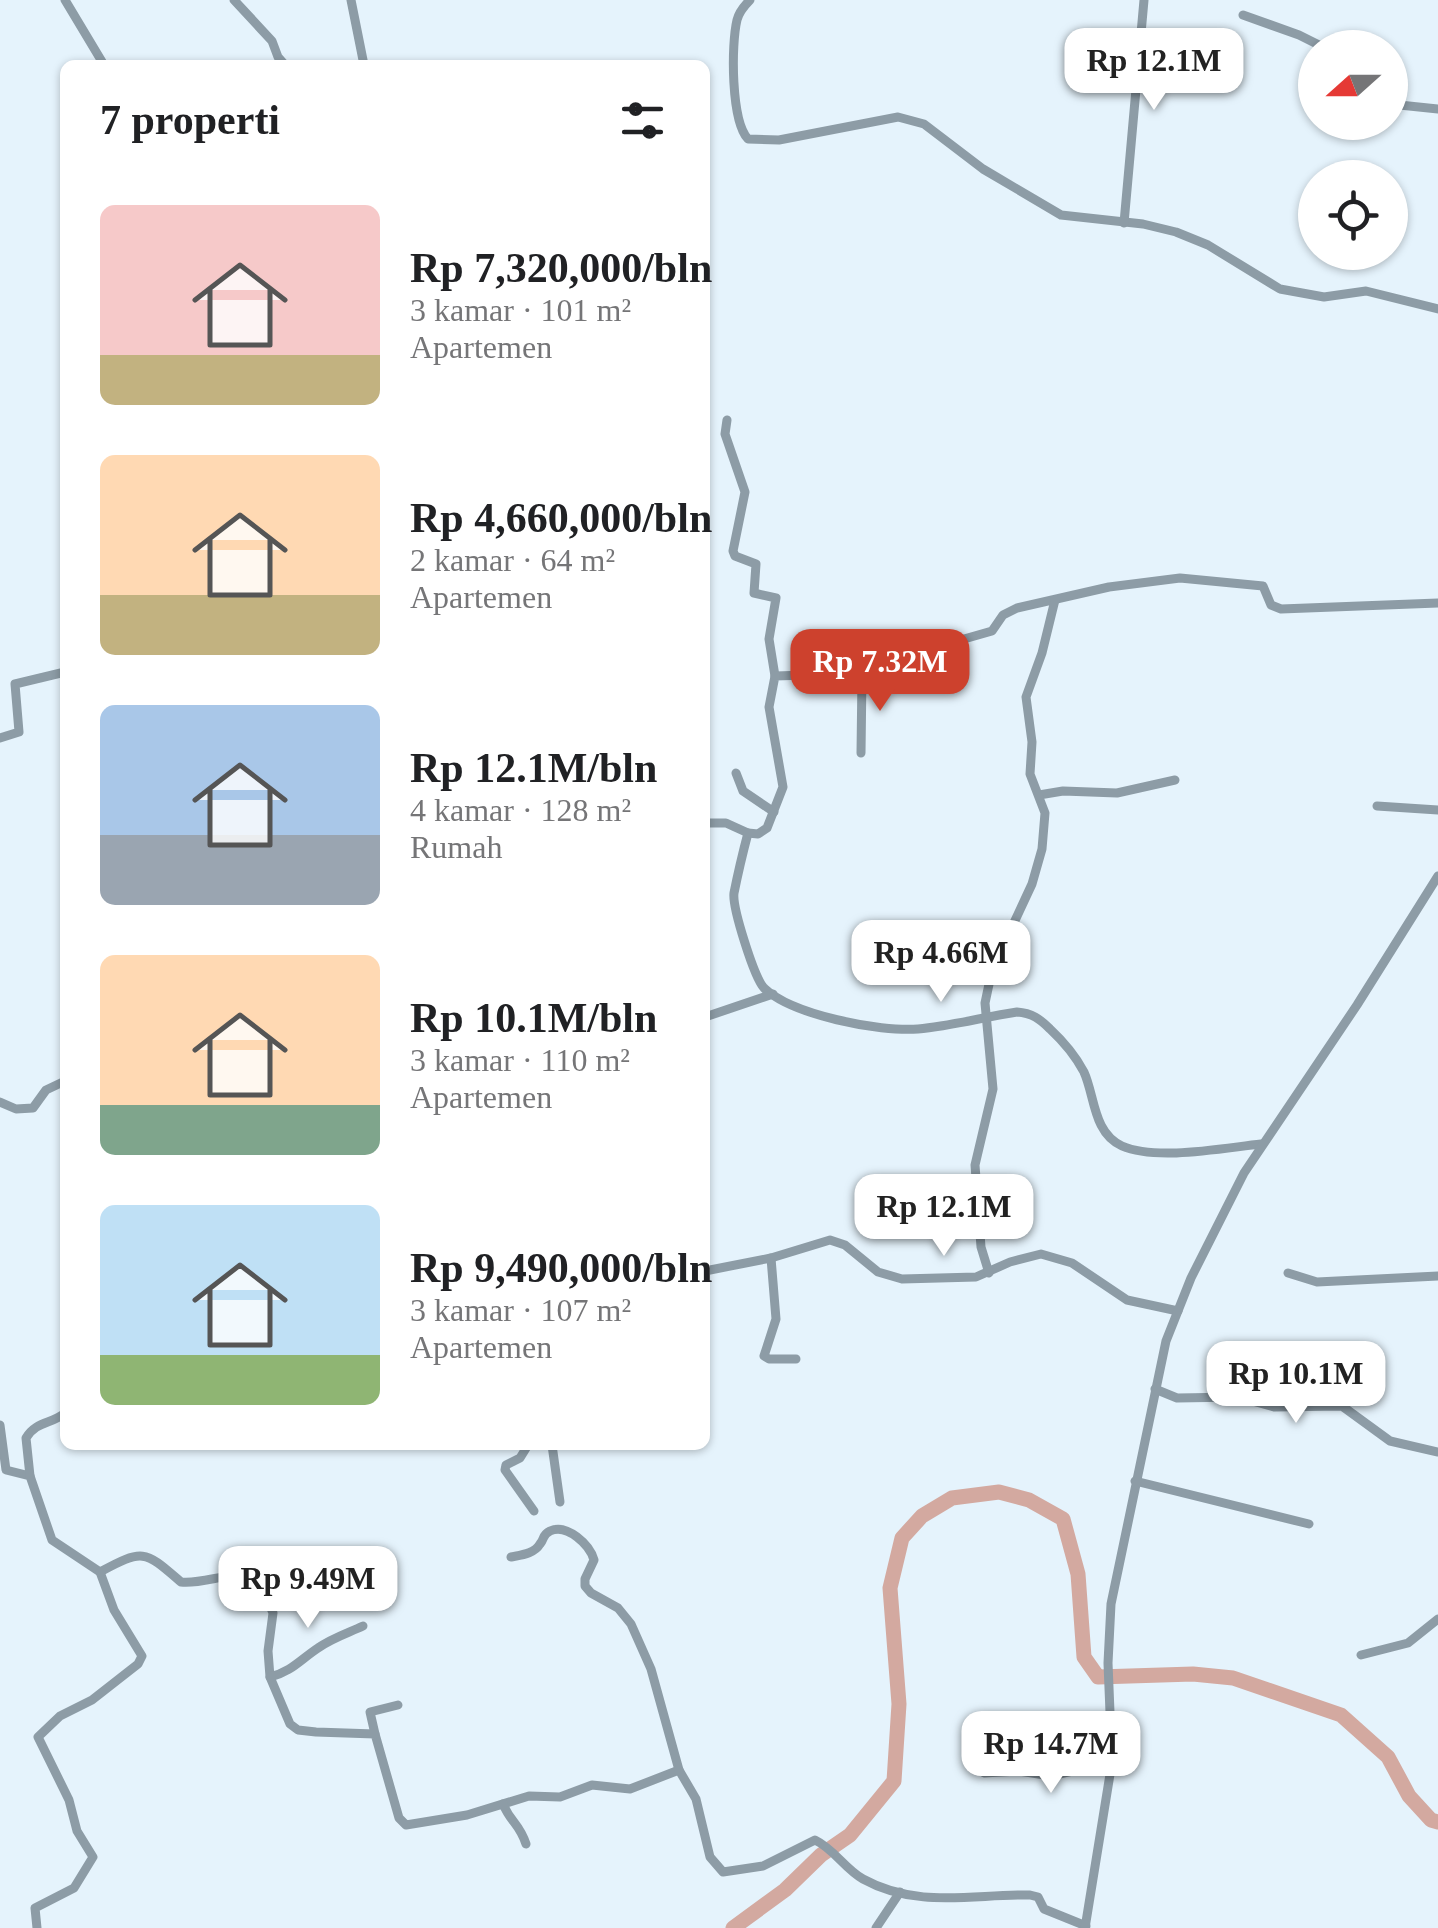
<!DOCTYPE html>
<html lang="id">
<head>
<meta charset="utf-8">
<style>
	:root { --surface:#fff; --page:#f6f6f6; --text:#202124; --muted:#757577; --accent:#cd412d }
	body { margin:0; font-family:Georgia,serif; background:var(--page); color:var(--text); height:100vh; display:flex; flex-direction:column; font-size:38px; white-space:nowrap }
	* { box-sizing:border-box; margin:0 }
	p { font-size:32px; color:var(--muted) }
	.icon { flex:none; width:55px; height:55px; fill:none; stroke:currentColor; stroke-width:2; stroke-linecap:round; stroke-linejoin:round }
	.map { position:relative; flex:1; overflow:hidden }
	.sheet { position:absolute; left:60px; top:60px; width:650px; height:1390px; display:flex; flex-direction:column; background:var(--surface); border-radius:15px; box-shadow:0 2px 8px #0004 }
	.sheet>* { flex:none }
	.needle { width:65px; rotate:249deg }
	.controls { position:absolute; left:1298px; top:30px; display:grid; gap:20px }
	.controls a { display:grid; place-items:center; width:110px; height:110px; border-radius:50%; background:var(--surface); box-shadow:0 2px 8px #0004; font-size:50px }
	.price { position:absolute; translate:-50% -85px; padding:0 22px; border-radius:20px; background:#fff; color:#222; font-size:32px; line-height:65px; filter:drop-shadow(0 2px 5px #0008) }
	.price::after { content:''; position:absolute; left:50%; top:60px; width:30px; height:22px; margin-left:-15px; background:inherit; clip-path:polygon(0 0,100% 0,50% 100%) }
	.price.selected { background:var(--accent); color:#fff }
	ul { padding:0; list-style:none }
	li { display:flex; align-items:center; gap:30px; height:250px; padding:0 40px }
	li span { display:grid; place-items:center; flex:none; width:280px; height:200px; border-radius:15px; color:#555 }
	li>.icon { margin-inline-start:auto }
	span .icon { width:120px; height:120px; fill:#fffc; stroke-width:1 }
	li b { font-size:42px }
	h2 { display:flex; justify-content:space-between; align-items:center; height:120px; padding:0 40px; font-size:42px }
	.map>svg:first-child { display:block }
	.lines { fill:none; stroke-linecap:round; stroke-linejoin:round }
	.river { stroke:#d3a9a0; stroke-width:15 }
	.minor { stroke:#8d9ca6; stroke-width:9 }
</style>
</head>
<body>
<div class="map">
<svg width="1438" height="1928" viewBox="0 0 1438 1928">
	<rect width="100%" height="100%" fill="#e5f3fc"/>
	<g class="lines">
		<!-- river -->
		<polyline class="river" points="733,1928 785,1890 821,1855 850,1835 894,1781 899,1704 890,1588 902,1538 922,1516 952,1498 999,1492 1029,1500 1063,1519 1078,1574 1084,1657 1098,1677 1193,1674 1233,1678 1341,1715 1388,1757 1409,1796 1431,1820 1438,1822"/>
		<!-- minor -->
		<g class="minor">
			<polyline points="65,0 104,65"/>
			<polyline points="234,0 272,41 278,57 285,65"/>
			<polyline points="351,0 364,65"/>
			<path d="M750,0c-6,6 -11,12 -13,20 -6,25 -6,101 11,119l31,1 119,-23 26,7 59,45 78,46 82,9 33,8 32,13 72,44 44,8 42,-6 72,18"/>
			<polyline points="1243,15 1299,35 1325,48"/>
			<polyline points="1390,104 1438,109"/>
			<polyline points="1124,223 1144,0"/>
			<polyline points="727,420 725,434 745,492 733,551 735,556 756,564 754,593 776,598 769,639 775,676"/>
			<polyline points="0,738 19,732 15,684 65,672"/>
			<polyline points="861,753 862,675"/>
			<polyline points="736,773 743,791 774,812"/>
			<polyline points="1039,795 1063,791 1117,793 1175,780"/>
			<polyline points="1377,806 1438,810"/>
			<path d="M705,823h21l22,10c-5,19 -10,40 -14,60 -2,14 20,84 30,95 28,27 115,44 154,41 33,-3 66,-12 99,-17 15,1 23,7 33,17 14,13 25,26 34,43 11,24 9,61 38,74 35,15 101,2 139,-2"/>
			<polyline points="748,833 758,834 767,828 783,787 769,707 775,676 871,673 943,645 992,631 1003,615 1017,608 1109,587 1180,578 1263,586 1271,605 1281,609 1438,603"/>
			<polyline points="705,1017 773,994"/>
			<polyline points="0,1102 16,1109 33,1108 46,1090 65,1081"/>
			<polyline points="771,1258 776,1319 764,1356 769,1359 796,1359"/>
			<polyline points="705,1271 771,1258 830,1240 845,1245 878,1272 902,1279 976,1277 1010,1262 1041,1254 1072,1263 1127,1300 1178,1311"/>
			<polyline points="989,1273 981,1247 975,1165 993,1089 985,1003 992,970 1032,884 1042,849 1045,813 1030,774 1032,742 1026,697 1042,653 1055,600"/>
			<polyline points="1288,1273 1317,1282 1438,1276"/>
			<polyline points="1155,1389 1177,1398 1238,1397 1274,1407 1342,1406 1390,1441 1438,1452"/>
			<polyline points="0,1425 6,1470 30,1476 52,1540 100,1572 114,1610 142,1656 138,1664 92,1700 60,1716 38,1737 69,1800 77,1831 93,1857 74,1888 35,1908 37,1928"/>
			<polyline points="528,1445 520,1458 506,1465 505,1470 534,1511"/>
			<polyline points="552,1445 560,1502"/>
			<path d="M30,1476l-4,-38c10,-17 26,-14 39,-25"/>
			<polyline points="1135,1481 1309,1524"/>
			<path d="M511,1557c10,-2 23,-3 29,-13 5,-6 2,-9 10,-13 17,-8 40,14 44,29l-9,19v7l6,7 27,15 13,16 20,45 28,101"/>
			<path d="M100,1572c44,-24 45,-21 81,10 25,3 56,-15 78,-2l14,33 -5,38 2,26 20,47 8,6 18,2 59,2 24,84 7,7 61,-10 62,-19 31,1 32,-12 38,4 49,-19 17,29 14,58 13,15 40,-6 52,-26c19,9 30,29 48,39 54,30 110,15 167,16l8,2 6,12 42,17"/>
			<polyline points="1361,1655 1408,1643 1438,1619"/>
			<path d="M270,1677c21,-5 30,-17 48,-29 14,-10 30,-15 45,-22"/>
			<polyline points="375,1734 370,1712 398,1705"/>
			<polyline points="984,1773 1019,1771 1051,1776 1112,1762"/>
			<path d="M503,1804c8,19 16,19 23,40"/>
			<polyline points="876,1928 900,1892"/>
			<polyline points="1085,1928 1112,1762 1108,1663 1111,1604 1166,1341 1191,1278 1244,1173 1357,1005 1438,876"/>
		</g>
	</g>
</svg>
<div class="controls">
<a><svg class="needle" viewBox="-14 -14 28 28"><path d="M0-13l5 13h-10z" fill="#e53935"/><path d="M0 13l5-13h-10z" fill="#757577"/></svg></a>
<a><svg class="icon" aria-label="locate" viewBox="0 0 24 24"><circle cx="12" cy="12" r="6"/><path d="M12 2v4M12 18v4M2 12h4M18 12h4"/></svg></a>
</div>
<b class="price" style="left:1154px;top:113px">Rp 12.1M</b>
<b class="price selected" style="left:880px;top:714px">Rp 7.32M</b>
<b class="price" style="left:941px;top:1005px">Rp 4.66M</b>
<b class="price" style="left:944px;top:1259px">Rp 12.1M</b>
<b class="price" style="left:1296px;top:1426px">Rp 10.1M</b>
<b class="price" style="left:308px;top:1631px">Rp 9.49M</b>
<b class="price" style="left:1051px;top:1796px">Rp 14.7M</b>
<section class="sheet">
<h2>7 properti<svg class="icon" aria-label="filters" viewBox="0 0 24 24"><path d="M4 7h16M4 17h16"/><circle cx="9" cy="7" r="2"/><circle cx="15" cy="17" r="2"/></svg></h2>
<ul>
<li><span style="background:linear-gradient(#f6c9c9 75%,#c2b280 0)"><svg class="icon" aria-label="home" viewBox="0 0 24 24"><path d="M3 11l9-7 9 7M6 9v11h12V9"/></svg></span><div><b>Rp 7,320,000/bln</b><p>3 kamar · 101 m²</p><p>Apartemen</p></div></li>
<li><span style="background:linear-gradient(#ffd9b3 70%,#c2b280 0)"><svg class="icon" aria-label="home" viewBox="0 0 24 24"><path d="M3 11l9-7 9 7M6 9v11h12V9"/></svg></span><div><b>Rp 4,660,000/bln</b><p>2 kamar · 64 m²</p><p>Apartemen</p></div></li>
<li><span style="background:linear-gradient(#a9c7e8 65%,#9aa5b1 0)"><svg class="icon" aria-label="home" viewBox="0 0 24 24"><path d="M3 11l9-7 9 7M6 9v11h12V9"/></svg></span><div><b>Rp 12.1M/bln</b><p>4 kamar · 128 m²</p><p>Rumah</p></div></li>
<li><span style="background:linear-gradient(#ffd9b3 75%,#7fa58c 0)"><svg class="icon" aria-label="home" viewBox="0 0 24 24"><path d="M3 11l9-7 9 7M6 9v11h12V9"/></svg></span><div><b>Rp 10.1M/bln</b><p>3 kamar · 110 m²</p><p>Apartemen</p></div></li>
<li><span style="background:linear-gradient(#bfe0f5 75%,#8fb573 0)"><svg class="icon" aria-label="home" viewBox="0 0 24 24"><path d="M3 11l9-7 9 7M6 9v11h12V9"/></svg></span><div><b>Rp 9,490,000/bln</b><p>3 kamar · 107 m²</p><p>Apartemen</p></div></li>
</ul>
</section>
</div>
</body>
</html>
